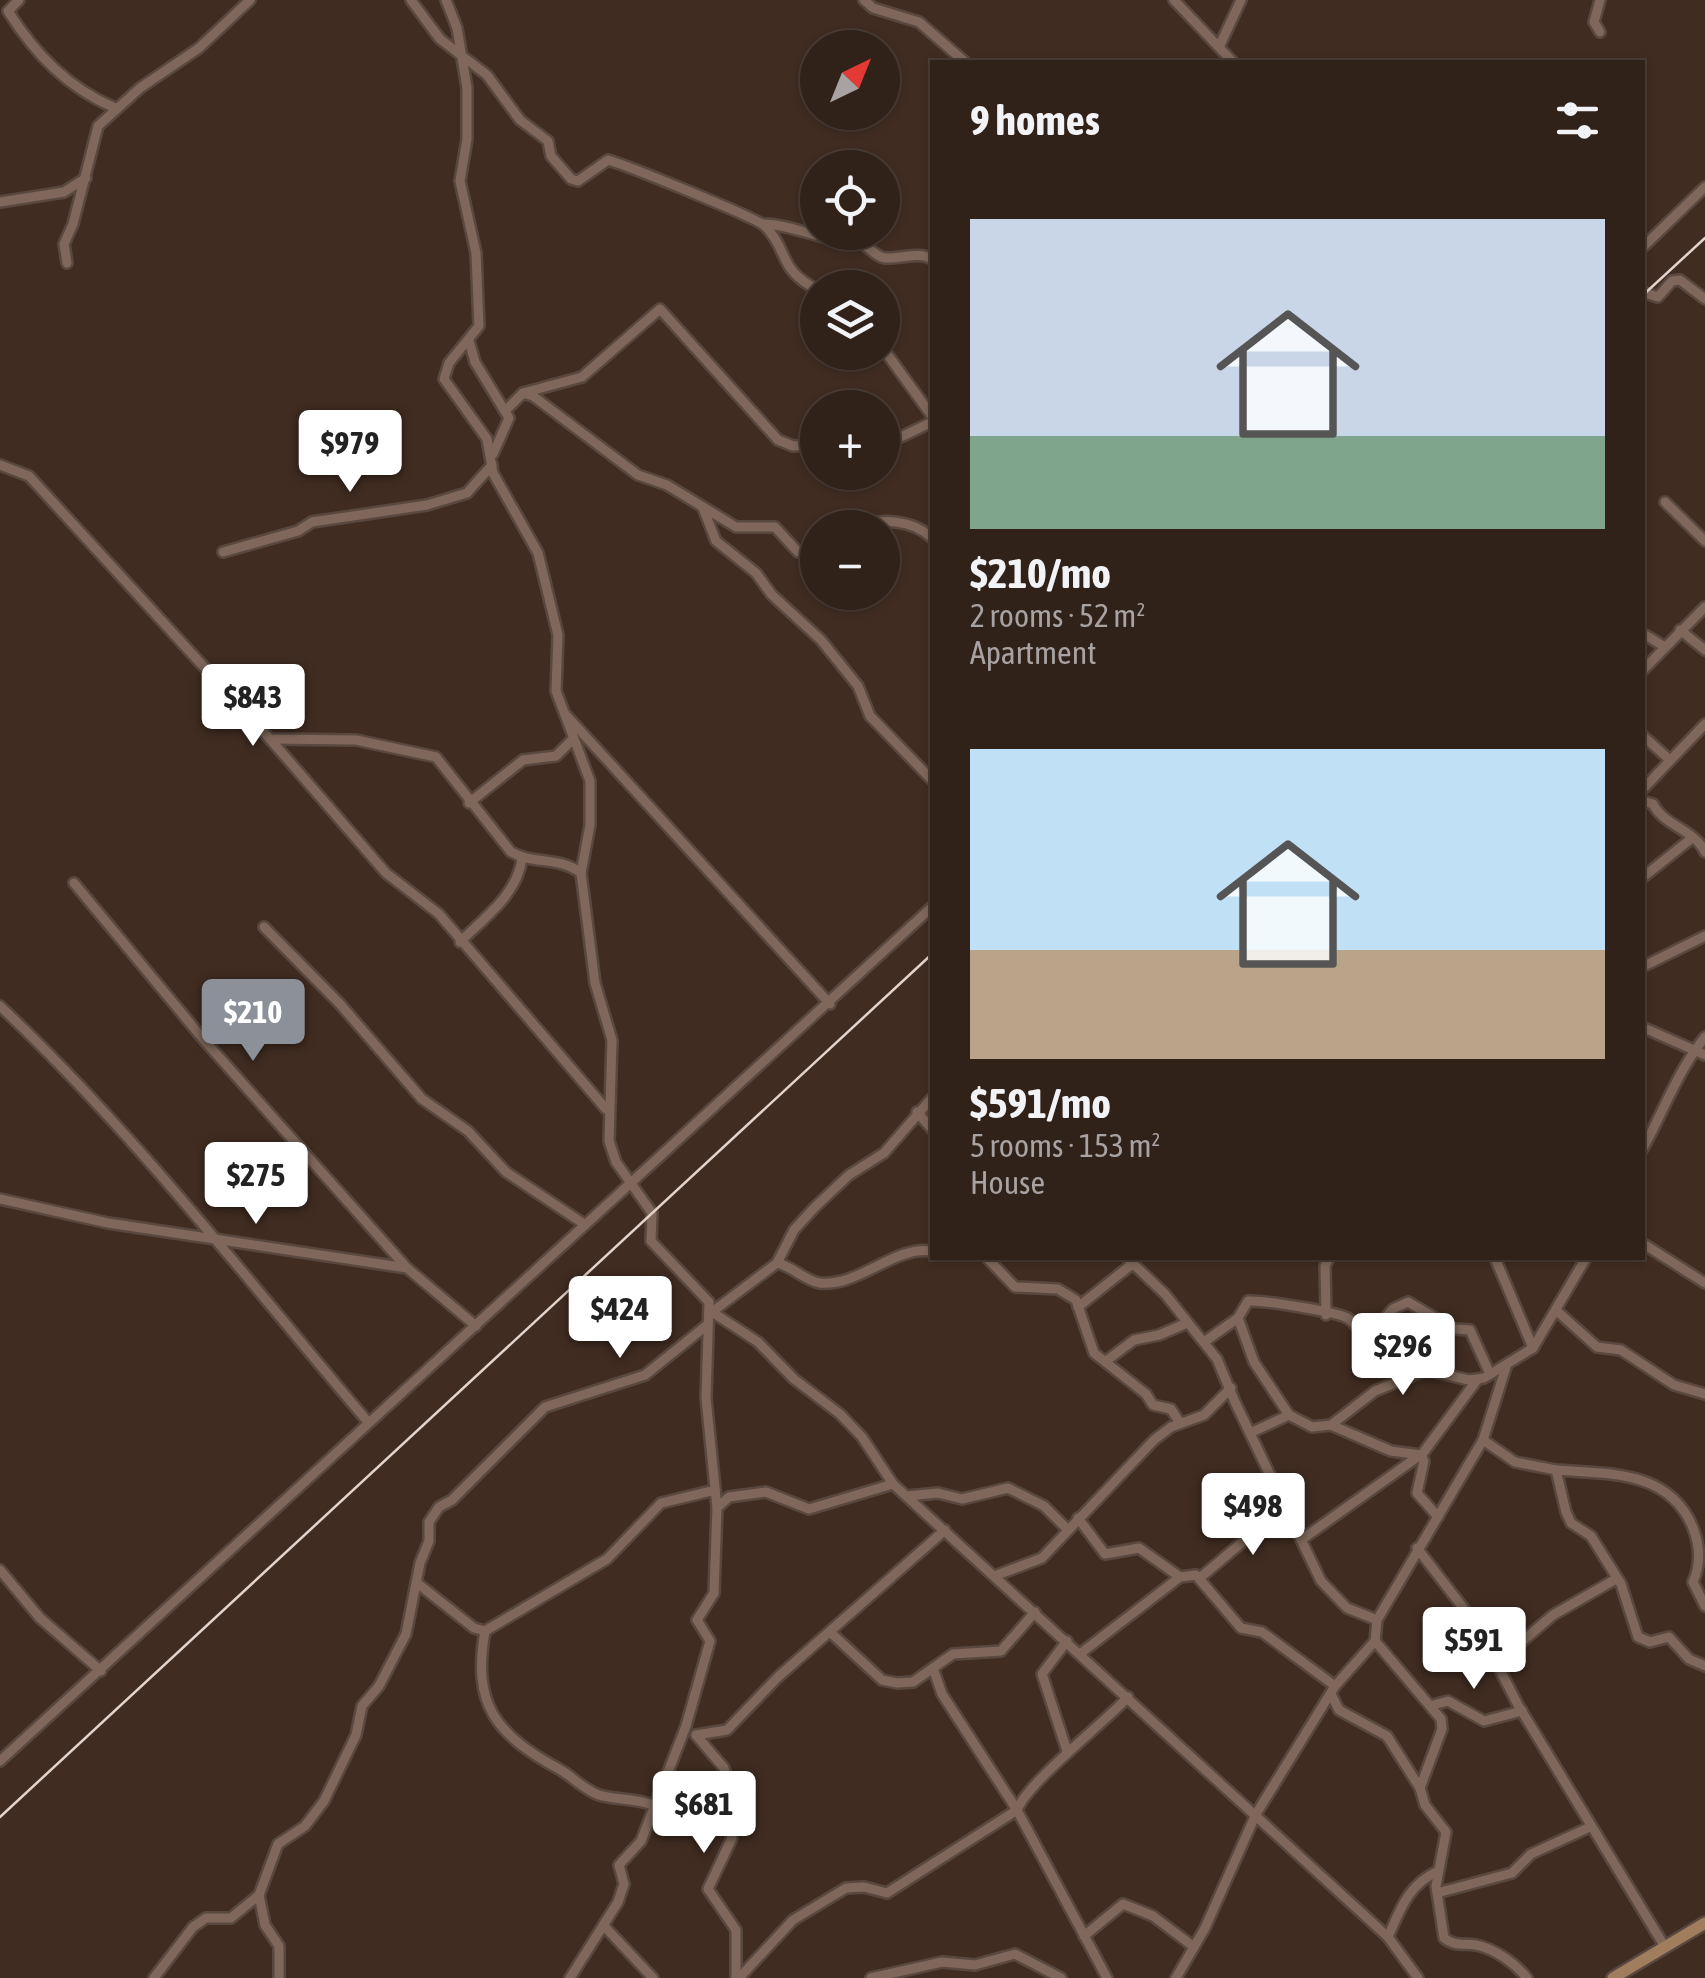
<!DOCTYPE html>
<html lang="en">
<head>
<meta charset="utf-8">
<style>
	:root { --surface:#302119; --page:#3c2e26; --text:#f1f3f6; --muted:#a8a3a2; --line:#4b3e38; --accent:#8c9099 }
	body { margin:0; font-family:"Asap Condensed",sans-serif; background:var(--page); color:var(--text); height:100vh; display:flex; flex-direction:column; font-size:38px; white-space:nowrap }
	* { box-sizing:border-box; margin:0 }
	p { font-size:32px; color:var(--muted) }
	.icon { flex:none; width:55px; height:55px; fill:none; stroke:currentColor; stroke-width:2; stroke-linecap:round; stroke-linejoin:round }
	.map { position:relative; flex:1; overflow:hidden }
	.sheet { position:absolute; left:930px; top:60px; width:715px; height:1200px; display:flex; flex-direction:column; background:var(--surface); border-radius:0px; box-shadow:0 2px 8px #0004,0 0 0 2px var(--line) }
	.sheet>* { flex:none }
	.needle { width:65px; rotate:43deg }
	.buttons { position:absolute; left:800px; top:30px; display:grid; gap:20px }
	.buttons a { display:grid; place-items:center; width:100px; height:100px; border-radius:50%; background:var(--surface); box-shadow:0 2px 8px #0004,0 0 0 2px var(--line); font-size:50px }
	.price { position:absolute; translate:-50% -85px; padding:0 22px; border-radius:10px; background:#fff; color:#222; font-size:32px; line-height:65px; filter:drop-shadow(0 2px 5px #0008) }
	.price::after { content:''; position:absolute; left:50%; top:60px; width:30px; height:22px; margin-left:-15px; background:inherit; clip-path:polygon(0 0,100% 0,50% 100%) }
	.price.active { background:var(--accent); color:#fff }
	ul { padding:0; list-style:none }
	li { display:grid; align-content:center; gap:20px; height:530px; padding:0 40px }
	li span { display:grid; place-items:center; height:310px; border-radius:0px; color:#555 }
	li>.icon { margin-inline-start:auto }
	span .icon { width:180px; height:180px; fill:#fffc; stroke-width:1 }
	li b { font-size:42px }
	h2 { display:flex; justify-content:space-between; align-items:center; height:120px; padding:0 40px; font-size:42px }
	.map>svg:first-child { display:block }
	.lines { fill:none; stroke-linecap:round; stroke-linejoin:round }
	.street-casing { stroke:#59483f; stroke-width:14 }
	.secondary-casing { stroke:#59483f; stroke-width:16 }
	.street { stroke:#7f685b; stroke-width:9 }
	.secondary { stroke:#a07e5d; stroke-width:11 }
	.rail { stroke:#e2d4cd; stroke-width:2.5 }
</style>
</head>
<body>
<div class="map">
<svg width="1705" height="1978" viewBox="0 0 1705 1978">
	<rect width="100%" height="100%" fill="#402c21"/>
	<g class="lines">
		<defs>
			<g id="street">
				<path d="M19,0l-11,11c27,43 60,77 107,97"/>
				<path d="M411,0l29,39 47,36 33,45 28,21 3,15 20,23 7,2 30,-21c18,5 149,58 157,66 25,26 12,43 53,64"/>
				<polyline points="446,0 457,28 467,88 467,139 460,181 476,253 479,326 449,363 444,379 487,439 493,473 538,553 558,635 556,691 590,781 590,825 581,873 595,983 612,1040 609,1141 616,1162 652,1213 651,1241 709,1302 706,1398 717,1508 714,1593 697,1620 710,1641 686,1726 641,1841 619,1865 624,1884 618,1902 570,1978"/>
				<polyline points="864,0 873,8 919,22 965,62"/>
				<polyline points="1174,0 1233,62"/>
				<polyline points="1600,0 1594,22 1600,32"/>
				<polyline points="1220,45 1241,0"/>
				<polyline points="0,202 64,192 86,178"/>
				<path d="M763,224c33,1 62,18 94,19 11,0 17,14 28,15 16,1 34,-7 47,1"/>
				<polyline points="1642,248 1705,187"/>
				<polyline points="67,263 64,244 73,224 98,126 140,88 199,48 250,0"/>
				<polyline points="1642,292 1658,297 1672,281 1680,280 1705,299"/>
				<polyline points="469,341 475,362 509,418 493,454"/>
				<polyline points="882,347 932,416"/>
				<polyline points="523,393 582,377 660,309 778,440 793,446 818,445"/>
				<polyline points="506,410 523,393 533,396 638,475 667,485 736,527 775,527 798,552 818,546"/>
				<polyline points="882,446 932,422"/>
				<path d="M0,465l29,11 241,263 86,1 80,17 75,95c23,13 47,4 70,21"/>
				<polyline points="1665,502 1705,541"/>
				<polyline points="703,508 716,541 756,573 772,595 821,640 858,686 870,716 932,780"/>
				<path d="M858,528c23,-11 55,-8 74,10"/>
				<polyline points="223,552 298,531 312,522 427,505 467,493 492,465"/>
				<polyline points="1680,630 1705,650"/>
				<polyline points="1642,633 1665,647"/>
				<polyline points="1642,671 1705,607"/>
				<polyline points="565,714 830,1004"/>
				<polyline points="1642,735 1670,760"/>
				<polyline points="270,739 386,873 439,914 606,1109"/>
				<polyline points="1642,790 1705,724"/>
				<path d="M1642,801l11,3c11,22 42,26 52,48"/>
				<polyline points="469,803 523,760 556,756 572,740"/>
				<polyline points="1642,878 1692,838"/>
				<polyline points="74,883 204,1040 407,1268"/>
				<polyline points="264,927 340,1004 422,1099 468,1131 506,1172 584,1224"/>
				<path d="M460,942c24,-24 58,-48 62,-84"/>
				<polyline points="1642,967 1705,936"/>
				<path d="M0,1006c135,127 248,275 368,416"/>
				<polyline points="1642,1027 1705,1055"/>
				<polyline points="917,1112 932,1129"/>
				<path d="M1642,1150c21,-37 36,-80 63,-113"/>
				<polyline points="0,1199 108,1223 407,1268 476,1326"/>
				<polyline points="1642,1243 1705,1283"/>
				<polyline points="987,1258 1015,1287 1058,1289 1076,1300 1094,1353 1146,1394 1153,1405 1171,1409 1180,1423"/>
				<polyline points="1127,1258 1165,1294 1217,1359 1235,1402 1321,1581 1347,1608 1377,1620"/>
				<polyline points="1495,1258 1533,1348"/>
				<polyline points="777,1263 794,1230 814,1208 849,1175 884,1153 932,1098"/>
				<polyline points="1078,1307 1131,1265"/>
				<polyline points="1558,1312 1597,1347 1621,1350 1674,1385 1705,1394"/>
				<polyline points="1326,1315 1325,1266 1329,1258"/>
				<polyline points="1238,1318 1254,1362 1289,1415"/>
				<path d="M1204,1342l34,-24 10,-17c13,-1 92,11 101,18 21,18 24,48 53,57"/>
				<polyline points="1364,1342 1393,1309 1408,1302 1454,1329 1470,1330 1490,1374"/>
				<polyline points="1106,1361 1134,1340 1159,1335 1187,1323"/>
				<polyline points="1331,1425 1391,1451 1421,1455 1424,1461 1417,1493 1438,1517"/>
				<polyline points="1250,1433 1289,1415 1312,1427 1331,1425 1375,1391 1426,1370 1469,1380 1484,1378 1533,1348 1586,1258"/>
				<polyline points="1483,1440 1515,1462 1556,1470 1566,1512 1571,1523 1591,1536 1621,1584 1638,1637 1650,1642 1669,1637 1689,1659 1705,1666"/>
				<path d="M1556,1470c53,4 114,0 137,58 7,18 8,36 0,54l12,24"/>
				<path d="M893,1484l-31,-47 -22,-23 -46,-35 -36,-37 -46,-30 65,-49c15,3 28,18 43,20 39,4 75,-38 112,-32"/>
				<polyline points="907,1496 938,1493 962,1499 1008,1488 1044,1506 1067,1529"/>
				<polyline points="717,1508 729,1497 766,1492 809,1509 893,1484 1388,1937 1418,1978"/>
				<polyline points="1078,1518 1105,1554 1139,1548 1180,1577"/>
				<polyline points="1301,1540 1423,1453 1477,1380"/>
				<polyline points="1417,1548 1478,1627 1518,1705 1665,1947"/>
				<polyline points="0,1570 40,1618 101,1671"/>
				<polyline points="997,1575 1042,1558 1154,1440 1171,1427 1204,1415 1231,1388"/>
				<polyline points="1201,1577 1259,1528 1290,1515"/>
				<polyline points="417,1583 474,1628 485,1631 607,1559 661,1503 715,1490"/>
				<path d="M485,1631c-13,73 10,103 74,138 13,7 25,21 40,26 17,5 36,3 54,10"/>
				<polyline points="830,1632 882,1680 897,1683 913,1682 953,1654 1001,1651 1035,1612"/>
				<polyline points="1375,1641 1441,1719 1442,1729 1420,1788"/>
				<polyline points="1081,1653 1180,1577 1196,1575 1241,1628 1262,1632 1335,1686"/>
				<polyline points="1498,1662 1553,1615 1616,1579"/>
				<path d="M1331,1694l8,16 48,26 33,52 5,17 21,27 -10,54 8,52c11,9 20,5 32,7 19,4 39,18 51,33"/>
				<polyline points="1433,1705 1448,1701 1484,1721 1522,1711"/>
				<polyline points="696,1735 727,1730 778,1677 945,1530"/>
				<polyline points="696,1735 724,1768 729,1784 724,1807 732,1838 708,1889 736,1930 736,1978"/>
				<polyline points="1067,1751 1042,1674 1067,1641"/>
				<polyline points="0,1761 932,907"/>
				<polyline points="1437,1893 1512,1873 1531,1854 1590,1827"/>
				<polyline points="259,1895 265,1925 279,1946 279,1978"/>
				<polyline points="605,1927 653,1978"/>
				<polyline points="1084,1936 1123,1904 1153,1916 1194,1947"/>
				<path d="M1388,1937c13,-29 20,-52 50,-66"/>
				<polyline points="154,1978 193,1927 206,1918 231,1918 259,1895 278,1844 305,1826 324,1801 356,1735 362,1706 379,1686 406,1634 420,1563 429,1541 429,1522 439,1507 452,1500 545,1407 645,1375 707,1325"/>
				<polyline points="739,1978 793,1920 846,1888 864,1887 887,1893 1017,1810 942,1694 933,1668"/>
				<polyline points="871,1978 942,1962 975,1965 1015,1954 1061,1978"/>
				<path d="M1107,1978l-90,-168c11,-28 86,-86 111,-113"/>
				<polyline points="1176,1978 1205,1928 1256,1814 1335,1686 1375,1641 1377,1620 1483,1440 1507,1364"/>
			</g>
			<polyline id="secondary" points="1613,1978 1705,1923"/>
		</defs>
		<!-- street casing -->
		<use href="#street" class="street-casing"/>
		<!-- secondary casing -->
		<use href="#secondary" class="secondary-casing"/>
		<!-- street -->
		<use href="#street" class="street"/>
		<!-- secondary -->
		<use href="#secondary" class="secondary"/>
		<!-- rail -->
		<g class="rail">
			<polyline points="1642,296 1705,238"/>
			<polyline points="0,1817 932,954"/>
		</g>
	</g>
</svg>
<div class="buttons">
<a><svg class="needle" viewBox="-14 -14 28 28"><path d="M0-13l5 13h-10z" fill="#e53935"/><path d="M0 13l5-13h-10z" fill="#a8a3a2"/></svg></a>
<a><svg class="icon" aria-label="locate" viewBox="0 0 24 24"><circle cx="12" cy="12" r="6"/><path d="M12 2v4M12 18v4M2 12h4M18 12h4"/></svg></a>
<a><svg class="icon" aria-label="layers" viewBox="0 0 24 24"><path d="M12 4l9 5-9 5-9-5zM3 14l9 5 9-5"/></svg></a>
<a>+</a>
<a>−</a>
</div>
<b class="price" style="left:350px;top:495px">$979</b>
<b class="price" style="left:253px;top:749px">$843</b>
<b class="price active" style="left:253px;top:1064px">$210</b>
<b class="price" style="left:256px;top:1227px">$275</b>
<b class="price" style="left:620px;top:1361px">$424</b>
<b class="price" style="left:1403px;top:1398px">$296</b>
<b class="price" style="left:1253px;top:1558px">$498</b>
<b class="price" style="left:1474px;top:1692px">$591</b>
<b class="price" style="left:704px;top:1856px">$681</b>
<section class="sheet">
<h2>9 homes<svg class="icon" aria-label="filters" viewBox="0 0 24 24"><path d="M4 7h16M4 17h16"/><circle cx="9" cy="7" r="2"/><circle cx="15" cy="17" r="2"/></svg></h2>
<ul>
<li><span style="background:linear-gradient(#c9d6e8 70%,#7fa58c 0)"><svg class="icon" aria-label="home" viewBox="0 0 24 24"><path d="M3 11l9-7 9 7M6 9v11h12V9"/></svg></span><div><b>$210/mo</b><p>2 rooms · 52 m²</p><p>Apartment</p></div></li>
<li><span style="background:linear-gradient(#bfe0f5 65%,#b9a48a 0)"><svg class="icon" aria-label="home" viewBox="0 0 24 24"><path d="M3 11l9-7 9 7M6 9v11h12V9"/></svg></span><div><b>$591/mo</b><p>5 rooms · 153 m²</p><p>House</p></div></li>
</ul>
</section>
</div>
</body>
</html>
